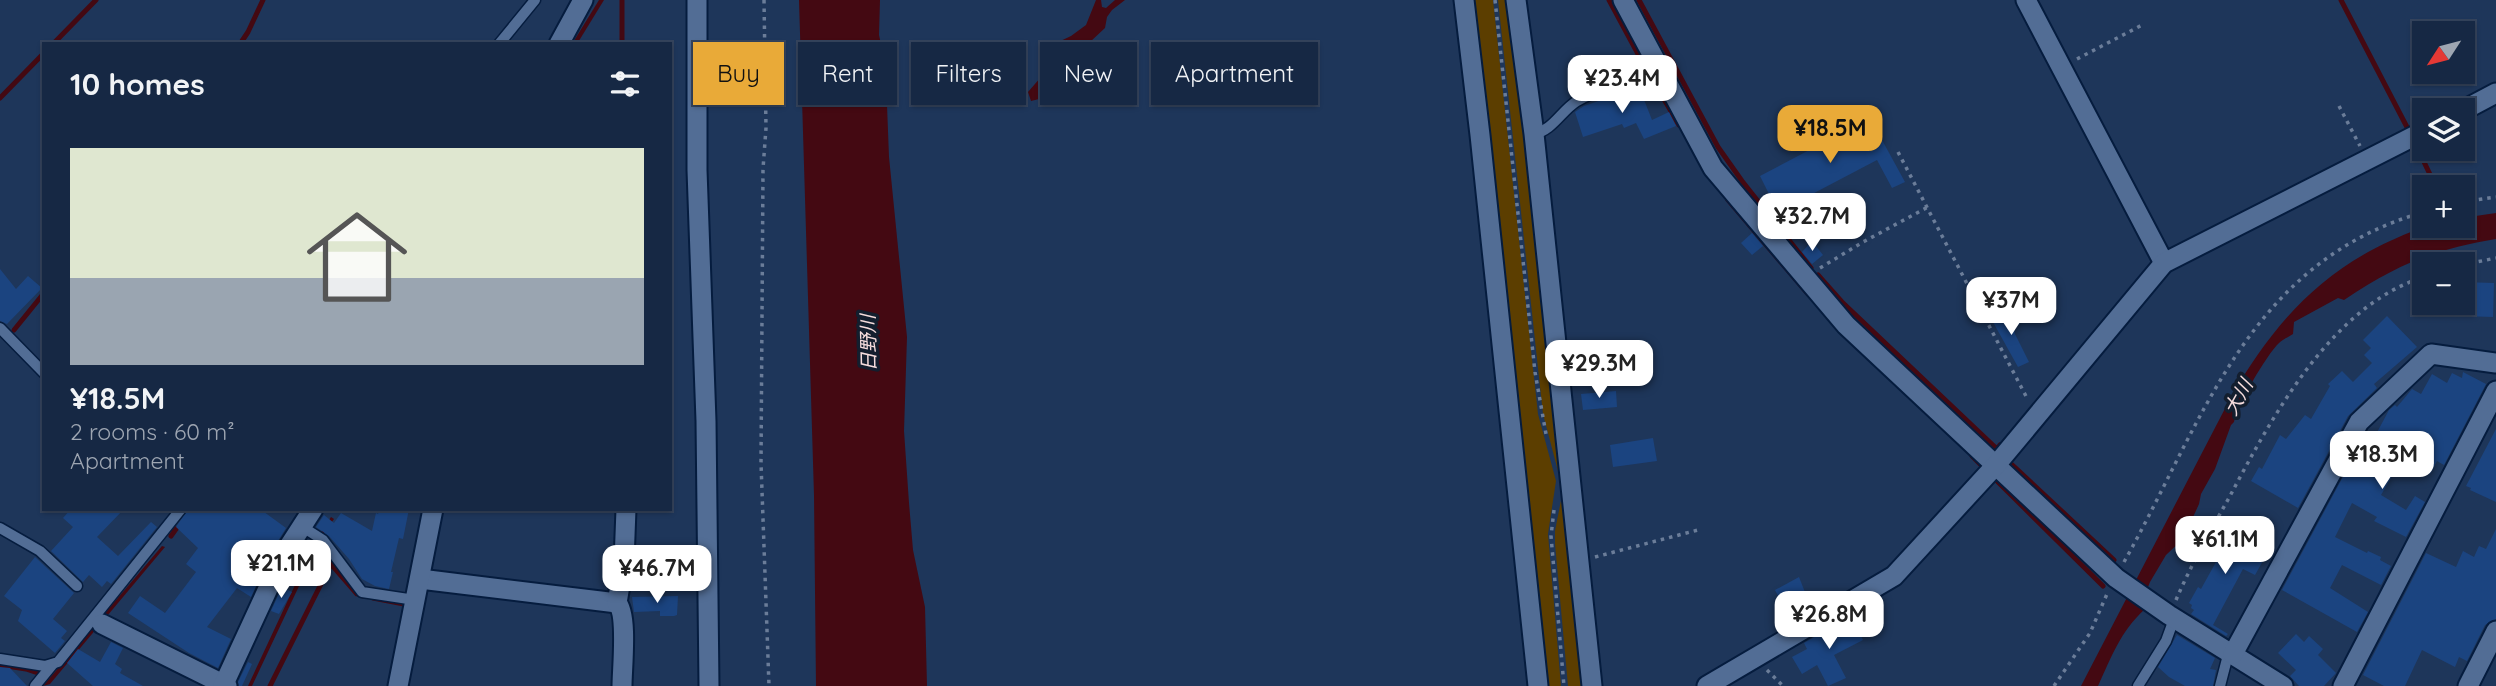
<!DOCTYPE html>
<html lang="en">
<head>
<meta charset="utf-8">
<style>
	:root { --surface:#162844; --page:#23344f; --text:#f1f3f6; --muted:#9ea6b2; --line:#35445d; --accent:#e9aa38 }
	body { margin:0; font-family:Quicksand,"Noto Sans JP",sans-serif; background:var(--page); color:var(--text); height:100vh; display:flex; flex-direction:column; font-size:26px; white-space:nowrap }
	* { box-sizing:border-box; margin:0 }
	p { font-size:23px; color:var(--muted) }
	.icon { flex:none; width:38px; height:38px; fill:none; stroke:currentColor; stroke-width:2; stroke-linecap:round; stroke-linejoin:round }
	.map { position:relative; flex:1; overflow:hidden }
	.drawer { position:absolute; left:42px; top:42px; width:630px; height:469px; display:flex; flex-direction:column; background:var(--surface); border-radius:0px; box-shadow:0 2px 5px #0004,0 0 0 2px var(--line) }
	.drawer>* { flex:none }
	.banner { position:absolute; left:693px; top:42px; width:665px; height:63px; display:flex; gap:14px }
	.needle { width:46px; rotate:234deg }
	.controls { position:absolute; left:2412px; top:21px; display:grid; gap:14px }
	.controls a { display:grid; place-items:center; width:63px; height:63px; border-radius:0px; background:var(--surface); box-shadow:0 2px 5px #0004,0 0 0 2px var(--line); font-size:35px }
	.price { position:absolute; translate:-50% -60px; padding:0 16px; border-radius:14px; background:#fff; color:#222; font-size:23px; line-height:46px; filter:drop-shadow(0 2px 4px #0008) }
	.price::after { content:''; position:absolute; left:50%; top:42px; width:21px; height:16px; margin-left:-10px; background:inherit; clip-path:polygon(0 0,100% 0,50% 100%) }
	.price.current { background:var(--accent); color:#111 }
	ul { padding:0; list-style:none }
	li { display:grid; align-content:center; gap:14px; height:371px; padding:0 28px }
	li span { display:grid; place-items:center; height:217px; border-radius:0px; color:#555 }
	li>.icon { margin-inline-start:auto }
	span .icon { width:126px; height:126px; fill:#fffc; stroke-width:1 }
	li b { font-size:30px }
	h2 { display:flex; justify-content:space-between; align-items:center; height:84px; padding:0 28px; font-size:30px }
	.pill { padding:0 24px; border-radius:0px; background:var(--surface); box-shadow:0 2px 5px #0004,0 0 0 2px var(--line); font-size:24px; line-height:63px }
	.pill.current { background:var(--accent); color:#111 }
	.map>svg:first-child { display:block }
	.green { fill:#5c3e00 }
	.water { fill:#440912 }
	.lines { fill:none; stroke-linecap:round; stroke-linejoin:round }
	.stream { stroke:#440912; stroke-width:5 }
	.building { fill:#1b4480 }
	.service-casing { stroke:#051c3e; stroke-width:13 }
	.minor-casing { stroke:#051c3e; stroke-width:23 }
	.path { stroke:#6b7d99; stroke-width:3.5; stroke-dasharray:3.5 5; stroke-linecap:butt }
	.service { stroke:#526d95; stroke-width:10 }
	.minor { stroke:#526d95; stroke-width:19 }
	.labels { text-anchor:middle; dominant-baseline:central; stroke-width:7; stroke-linejoin:round; paint-order:stroke }
	.water-label { font-size:19px; font-style:italic; fill:#f6dddd; stroke:#131e2e }
</style>
</head>
<body>
<div class="map">
<svg width="2496" height="686" viewBox="0 0 2496 686">
	<rect width="100%" height="100%" fill="#1e365a"/>
	<!-- green -->
	<g class="green">
		<polygon points="1472,0 1493,0 1538,414 1556,481 1548,534 1561,686 1541,686"/>
		<polygon points="1498,0 1513,0 1562,475 1559,475 1543,414"/>
		<polygon points="1563,490 1589,686 1568,686 1555,544 1555,531"/>
	</g>
	<!-- water -->
	<g class="water">
		<polygon points="599,0 604,0 577,44 572,44"/>
		<polygon points="799,0 880,0 879,35 884,58 882,84 887,105 889,157 907,337 904,431 909,503 913,550 925,607 927,686 816,686 814,495"/>
		<polygon points="1096,0 1101,0 1102,7 1106,8 1115,0 1125,0 1112,10 1107,17 1105,28 1090,42 1080,62 1068,75 1039,99 1031,101 1028,92 1041,77 1045,53 1052,45 1071,36 1086,25"/>
		<path d="M2496,213v26c-64,11 -98,25 -152,61l-6,-2 -44,24 -1,12c-4,3 -10,5 -14,9 -12,11 -43,64 -45,79l-3,3 -16,44 -14,25 -2,10 -16,35 -17,16 -16,27 -4,10 -1,17c-25,23 -33,47 -47,77h-17l150,-289c40,-69 85,-122 159,-156 12,-5 27,-13 40,-15 10,-2 22,0 32,0v-8z"/>
		<polygon points="331,517 334,519 323,535 252,686 248,686 315,542"/>
		<polygon points="162,546 165,547 50,684 43,686"/>
	</g>
	<g class="lines">
		<!-- stream -->
		<g class="stream">
			<polyline points="622,0 622,44"/>
			<polyline points="1609,0 1645,67"/>
			<polyline points="1639,0 1718,147 1742,181 1811,268"/>
			<polyline points="2341,0 2409,131"/>
			<polyline points="53,44 96,0"/>
			<polyline points="240,44 248,32 263,0"/>
			<polyline points="1654,82 1679,125"/>
			<polyline points="0,98 44,53"/>
			<polyline points="2414,141 2436,187"/>
			<polyline points="1728,200 1808,294"/>
			<polyline points="1818,275 1842,302 1997,449 2000,445"/>
			<polyline points="14,330 44,293"/>
			<polyline points="1972,456 1984,468"/>
			<polyline points="2007,460 2114,560"/>
			<polyline points="1995,479 2103,586"/>
			<polyline points="171,536 176,529"/>
			<polyline points="373,598 404,604"/>
			<polyline points="0,665 26,669 38,673"/>
			<polyline points="270,686 331,564 357,594 363,596"/>
		</g>
	</g>
	<!-- building -->
	<g class="building">
		<polygon points="1631,56 1638,71 1622,76 1616,63"/>
		<polygon points="1639,87 1652,120 1669,112 1676,126 1644,139 1636,123 1624,128 1622,124 1583,137 1575,112 1584,106"/>
		<polygon points="1870,118 1905,182 1892,188 1877,160 1778,212 1760,176"/>
		<polygon points="1752,233 1763,246 1752,255 1741,243"/>
		<polygon points="1812,241 1823,255 1812,264 1802,252"/>
		<polygon points="0,269 16,289 28,276 42,288 7,324 0,321"/>
		<polygon points="2462,282 2494,283 2493,317 2463,316 2476,292 2462,304"/>
		<polygon points="2013,311 2020,324 2014,328 2015,334 2029,362 2018,367 1993,322"/>
		<polygon points="2387,316 2417,347 2374,384 2377,388 2348,416 2298,508 2251,481 2259,467 2262,469 2280,435 2286,439 2305,415 2311,419 2330,386 2328,384 2342,371 2353,382 2372,363 2364,355 2371,348 2363,340"/>
		<polygon points="2463,372 2486,384 2444,465 2437,461 2430,474 2402,459 2381,495 2406,510 2415,496 2425,502 2406,537 2374,521 2377,517 2352,503 2335,537 2367,553 2368,551 2381,557 2380,560 2391,566 2381,585 2342,565 2330,588 2368,612 2357,632 2282,590 2358,449 2366,453 2389,410 2395,405 2397,407 2412,389 2421,394 2432,374 2447,383 2452,373 2462,378"/>
		<polygon points="1616,391 1617,407 1583,410 1581,394"/>
		<polygon points="2496,429 2496,502 2470,490 2471,488 2466,486"/>
		<polygon points="1653,438 1657,461 1613,467 1610,445"/>
		<polygon points="71,509 124,509 97,537 118,556 151,522 157,527 111,584 107,581 102,587 89,575 83,582 51,551 73,527 63,518"/>
		<polygon points="188,509 260,509 286,528 273,549 251,597 237,588 207,627 231,639 218,668 189,653 128,613 140,596 165,613 196,572 186,564 198,548 176,527"/>
		<polygon points="380,509 409,509 403,539 399,538 391,572 393,572 389,589 375,586 362,579 349,559 329,536 316,527 324,515 334,523 341,513 372,531 376,513 378,514"/>
		<polygon points="2225,528 2268,552 2255,575 2243,569 2213,625 2228,634 2226,636 2191,614 2194,610 2191,608 2192,605 2189,603 2198,587 2201,589 2221,553 2214,549"/>
		<polygon points="2496,529 2496,619 2485,625 2467,661 2459,657 2455,667 2422,650 2405,686 2384,686 2363,675 2426,553 2456,567 2463,551 2474,557 2479,546 2486,549"/>
		<polygon points="35,557 74,593 53,619 67,631 61,638 65,641 55,653 18,621 22,610 4,596"/>
		<polygon points="1799,577 1812,610 1792,622 1775,590"/>
		<polygon points="282,587 292,592 279,614 271,611"/>
		<polygon points="678,596 677,615 674,616 660,616 660,611 634,612 632,597"/>
		<polygon points="1851,616 1863,640 1834,655 1846,678 1828,686 1817,665 1802,674 1792,657 1807,649 1804,643"/>
		<polygon points="2296,634 2304,642 2309,636 2323,649 2318,655 2336,673 2324,686 2299,686 2290,676 2296,670 2278,653"/>
		<polygon points="2177,635 2215,658 2210,669 2216,670 2213,686 2185,686 2169,677 2158,667"/>
		<polygon points="111,642 123,648 115,664 122,669 120,673 143,686 93,686 67,663 78,649 100,662"/>
		<polygon points="248,662 252,664 242,686 239,686 238,682"/>
		<polygon points="0,667 10,668 27,686 0,686"/>
	</g>
	<g class="lines">
		<defs>
			<g id="service">
				<polyline points="499,44 535,0"/>
				<path d="M1534,134c19,-4 27,-23 43,-33 22,-12 60,-22 85,-28"/>
				<polyline points="0,328 44,373"/>
				<polyline points="301,526 323,540 362,592 415,600"/>
				<polyline points="0,528 40,551 77,586"/>
				<polyline points="0,659 45,666 58,662 181,509"/>
				<polyline points="35,686 53,664"/>
				<polyline points="2138,686 2166,641 2174,619"/>
				<polyline points="2220,686 2229,651"/>
			</g>
			<g id="minor">
				<polyline points="697,0 697,170 706,421 709,686"/>
				<polyline points="1464,0 1480,135 1538,686"/>
				<polyline points="1516,0 1534,134 1592,686"/>
				<polyline points="1623,0 1713,168 1846,325 2116,578 2169,615 2283,686"/>
				<polyline points="2026,0 2164,263"/>
				<polyline points="559,44 583,0"/>
				<polyline points="2462,111 2496,93"/>
				<polyline points="420,579 617,603"/>
				<polyline points="102,624 227,686"/>
				<polyline points="2233,654 2359,422 2431,354 2496,363"/>
				<polyline points="223,686 284,554 313,509"/>
				<polyline points="398,686 433,509"/>
				<path d="M622,686c0,-17 6,-72 -5,-83l7,-41 2,-53"/>
				<polyline points="1707,686 1894,576 1996,465 2164,263 2424,131"/>
				<polyline points="2343,686 2496,391"/>
				<polyline points="2468,686 2496,631"/>
			</g>
		</defs>
		<!-- service casing -->
		<use href="#service" class="service-casing"/>
		<!-- minor casing -->
		<use href="#minor" class="minor-casing"/>
		<!-- path -->
		<g class="path">
			<polyline points="764,0 766,128 763,169 761,463 769,686"/>
			<polyline points="1495,0 1535,372 1546,434"/>
			<polyline points="2077,59 2144,24"/>
			<polyline points="2339,106 2360,146"/>
			<polyline points="1898,152 2028,400"/>
			<polyline points="2462,202 2496,197"/>
			<polyline points="2462,265 2496,258"/>
			<polyline points="1820,268 1863,242 1928,207"/>
			<polyline points="1554,510 1551,536 1564,686"/>
			<polyline points="1595,557 1698,530"/>
			<path d="M2124,562c80,-142 124,-300 300,-350"/>
			<path d="M2176,600c15,-35 35,-70 54,-104 42,-79 102,-191 194,-219"/>
			<polyline points="1767,670 1783,686"/>
			<polyline points="2054,686 2090,633 2107,594"/>
		</g>
		<!-- service -->
		<use href="#service" class="service"/>
		<!-- minor -->
		<use href="#minor" class="minor"/>
	</g>
	<g class="labels">
		<!-- water labels -->
		<g class="water-label">
			<text transform="translate(868 343) rotate(-91)">日野川</text>
			<text transform="translate(2238 397) rotate(-61)">大川</text>
		</g>
	</g>
</svg>
<div class="controls">
<a><svg class="needle" viewBox="-14 -14 28 28"><path d="M0-13l5 13h-10z" fill="#e53935"/><path d="M0 13l5-13h-10z" fill="#9ea6b2"/></svg></a>
<a><svg class="icon" aria-label="layers" viewBox="0 0 24 24"><path d="M12 4l9 5-9 5-9-5zM3 14l9 5 9-5"/></svg></a>
<a>+</a>
<a>−</a>
</div>
<b class="price" style="left:1622px;top:115px">¥23.4M</b>
<b class="price current" style="left:1830px;top:165px">¥18.5M</b>
<b class="price" style="left:1812px;top:253px">¥32.7M</b>
<b class="price" style="left:2011px;top:337px">¥37M</b>
<b class="price" style="left:1599px;top:400px">¥29.3M</b>
<b class="price" style="left:2382px;top:491px">¥18.3M</b>
<b class="price" style="left:2225px;top:576px">¥61.1M</b>
<b class="price" style="left:281px;top:600px">¥21.1M</b>
<b class="price" style="left:657px;top:605px">¥46.7M</b>
<b class="price" style="left:1829px;top:651px">¥26.8M</b>
<div class="banner">
<a class="pill current">Buy</a>
<a class="pill">Rent</a>
<a class="pill">Filters</a>
<a class="pill">New</a>
<a class="pill">Apartment</a>
</div>
<section class="drawer">
<h2>10 homes<svg class="icon" aria-label="filters" viewBox="0 0 24 24"><path d="M4 7h16M4 17h16"/><circle cx="9" cy="7" r="2"/><circle cx="15" cy="17" r="2"/></svg></h2>
<ul>
<li><span style="background:linear-gradient(#dfe7d0 60%,#9aa5b1 0)"><svg class="icon" aria-label="home" viewBox="0 0 24 24"><path d="M3 11l9-7 9 7M6 9v11h12V9"/></svg></span><div><b>¥18.5M</b><p>2 rooms · 60 m²</p><p>Apartment</p></div></li>
</ul>
</section>
</div>
</body>
</html>
